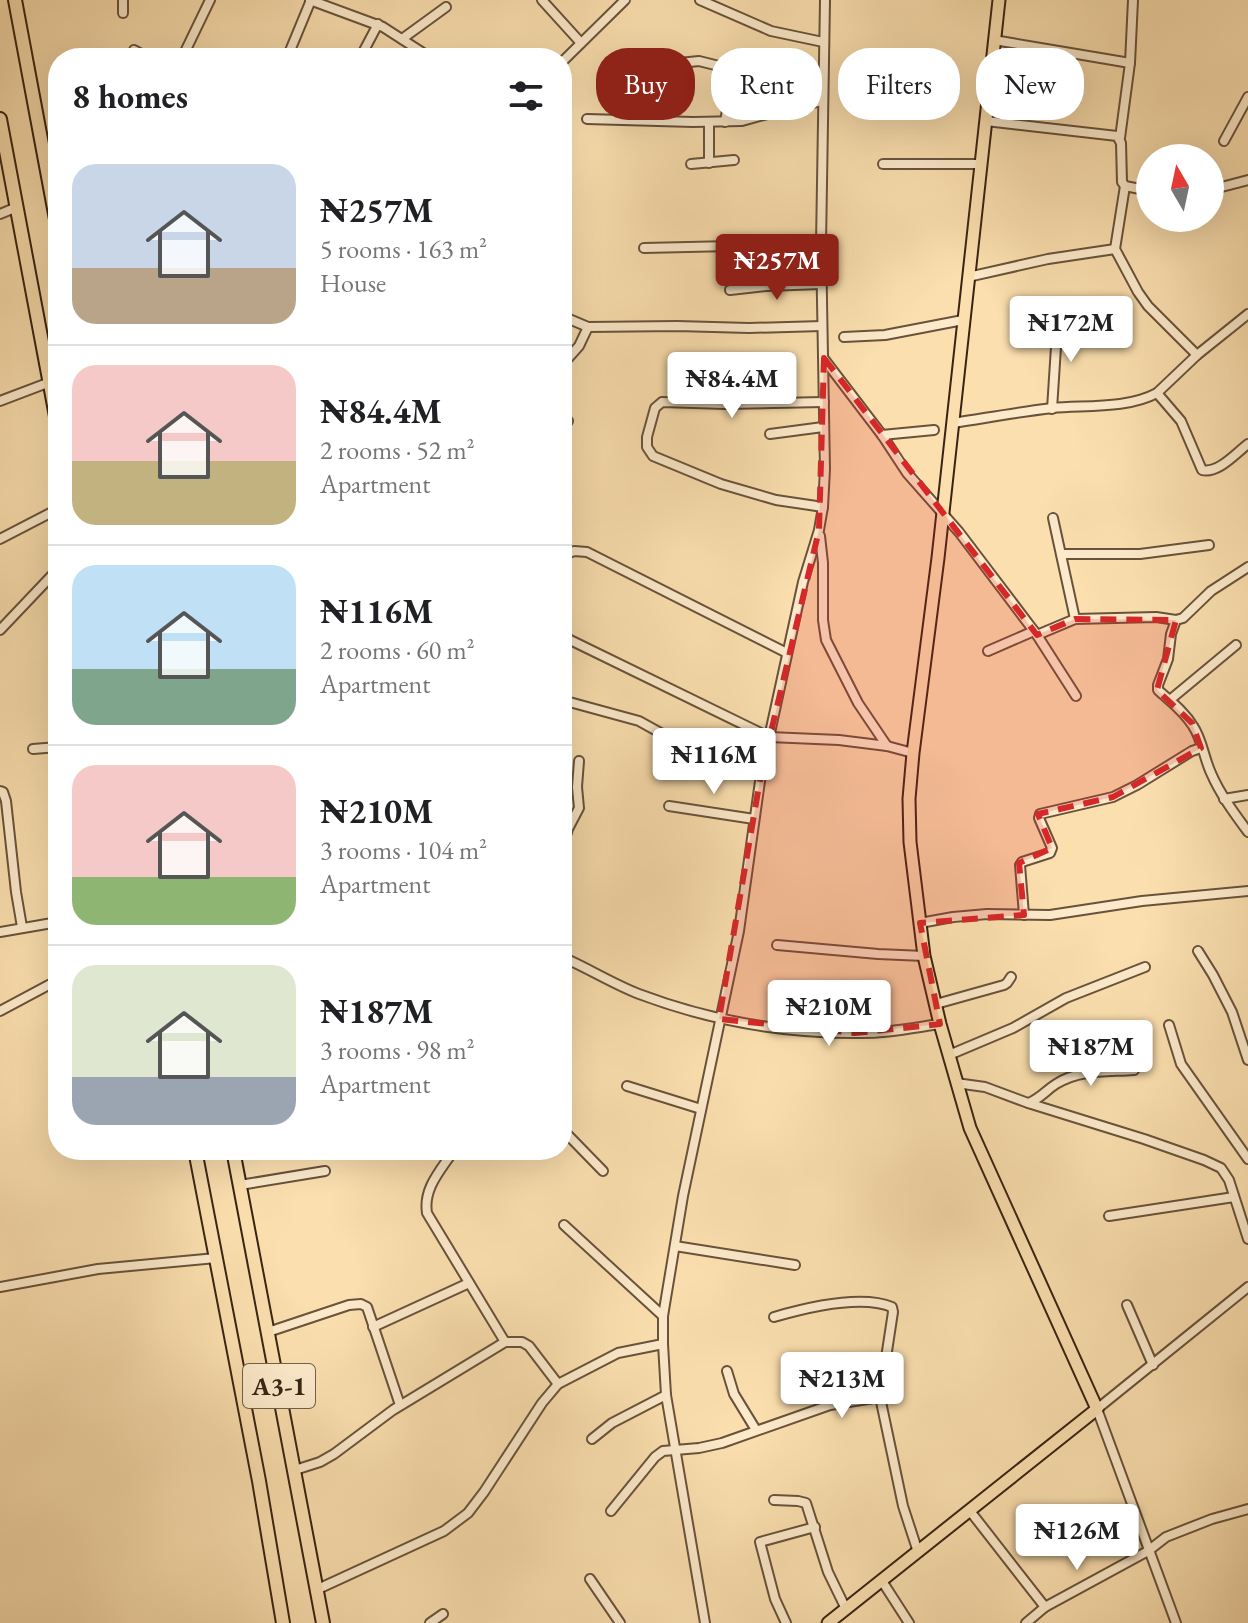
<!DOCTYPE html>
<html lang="en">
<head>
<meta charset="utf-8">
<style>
	:root { --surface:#fff; --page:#f6f6f6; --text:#202124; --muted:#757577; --line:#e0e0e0; --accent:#8f2418 }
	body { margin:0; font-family:"EB Garamond",serif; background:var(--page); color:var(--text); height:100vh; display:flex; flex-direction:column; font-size:30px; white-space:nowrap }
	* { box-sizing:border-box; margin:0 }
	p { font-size:26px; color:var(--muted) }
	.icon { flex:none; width:44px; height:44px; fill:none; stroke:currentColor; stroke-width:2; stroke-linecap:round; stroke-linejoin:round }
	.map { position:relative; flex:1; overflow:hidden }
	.sheet { position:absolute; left:48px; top:48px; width:524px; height:1112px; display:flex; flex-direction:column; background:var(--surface); border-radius:32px; box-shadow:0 8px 32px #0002 }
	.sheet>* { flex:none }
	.top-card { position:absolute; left:596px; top:48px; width:532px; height:72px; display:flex; gap:16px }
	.needle { width:52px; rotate:351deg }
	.buttons { position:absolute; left:1136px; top:144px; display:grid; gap:16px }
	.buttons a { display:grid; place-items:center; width:88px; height:88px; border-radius:50%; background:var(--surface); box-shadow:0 8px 32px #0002; font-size:40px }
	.price { position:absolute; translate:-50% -68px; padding:0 18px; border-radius:8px; background:#fff; color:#222; font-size:26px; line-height:52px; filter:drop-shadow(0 2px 4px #0008) }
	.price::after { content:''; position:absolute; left:50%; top:48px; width:24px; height:18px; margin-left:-12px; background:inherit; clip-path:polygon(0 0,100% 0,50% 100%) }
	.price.active { background:var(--accent); color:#fff }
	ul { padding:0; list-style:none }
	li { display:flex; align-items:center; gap:24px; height:200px; padding:0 24px }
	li+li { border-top:2px solid var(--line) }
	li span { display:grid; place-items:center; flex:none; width:224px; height:160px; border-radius:24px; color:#555 }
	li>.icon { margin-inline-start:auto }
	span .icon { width:96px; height:96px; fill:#fffc; stroke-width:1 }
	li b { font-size:34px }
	h2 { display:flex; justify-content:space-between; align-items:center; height:96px; padding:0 24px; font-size:34px }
	.tag { padding:0 28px; border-radius:32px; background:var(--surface); box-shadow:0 8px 32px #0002; font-size:28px; line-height:72px }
	.tag.active { background:var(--accent); color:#fff }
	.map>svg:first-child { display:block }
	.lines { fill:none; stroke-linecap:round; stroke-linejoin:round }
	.minor-casing { stroke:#69523b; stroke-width:12 }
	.major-casing { stroke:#382314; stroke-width:15 }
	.highway-casing { stroke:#382314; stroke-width:16 }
	.minor { stroke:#fceacb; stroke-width:8 }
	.major { stroke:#fbdfaf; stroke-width:11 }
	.highway { stroke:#fbdfaf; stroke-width:12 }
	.marked { fill:#d62828; fill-opacity:0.2; stroke:#d62828; stroke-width:6; stroke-dasharray:16 10; stroke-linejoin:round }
	.labels { text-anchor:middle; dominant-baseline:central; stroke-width:6; stroke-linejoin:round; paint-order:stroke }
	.shield { fill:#fceacb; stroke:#735f4b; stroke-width:2 }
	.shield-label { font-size:26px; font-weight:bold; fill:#382314 }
</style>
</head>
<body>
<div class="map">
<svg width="1248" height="1623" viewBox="0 0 1248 1623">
	<rect width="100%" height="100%" fill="#fbdfaf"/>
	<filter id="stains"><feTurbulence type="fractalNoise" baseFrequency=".0025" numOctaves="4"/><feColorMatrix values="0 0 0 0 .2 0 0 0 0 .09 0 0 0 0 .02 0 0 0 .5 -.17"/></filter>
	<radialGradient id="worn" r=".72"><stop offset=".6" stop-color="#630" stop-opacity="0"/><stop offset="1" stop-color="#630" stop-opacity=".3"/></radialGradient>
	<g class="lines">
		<defs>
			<g id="minor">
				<polyline points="123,0 123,13"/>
				<polyline points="310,0 383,27 431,58"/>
				<polyline points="542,0 581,43"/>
				<polyline points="700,0 771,31 823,42"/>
				<polyline points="402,39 446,7"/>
				<polyline points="994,40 1130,63"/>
				<polyline points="134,50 149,58"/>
				<polyline points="182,58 210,0"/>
				<polyline points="287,58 311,0"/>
				<polyline points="360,58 378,24"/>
				<polyline points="562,62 625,0"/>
				<polyline points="640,67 699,61 731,69 733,73 725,122"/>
				<polyline points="587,119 693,122 742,121 785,109 822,101"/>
				<polyline points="986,121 1117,136 1121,143 1122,182 1125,186 1150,191"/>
				<polyline points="1120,138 1130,63 1133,0"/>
				<polyline points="1224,141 1248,97"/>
				<polyline points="709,163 709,122"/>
				<polyline points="691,164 734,160"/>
				<polyline points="883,164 980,164"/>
				<polyline points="1125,186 1115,249 1138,292 1148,306 1197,355"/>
				<polyline points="1210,190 1248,180"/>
				<polyline points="0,214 17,207"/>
				<polyline points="644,248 821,244"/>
				<polyline points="968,277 1048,259 1115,249"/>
				<polyline points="730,290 766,286 821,284"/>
				<polyline points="562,316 588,327 677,326 749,328 822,326"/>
				<polyline points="844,337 885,335 963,320"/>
				<polyline points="824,359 882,435 907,473 959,532 1037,635 1076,696"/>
				<polyline points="562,365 579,346 588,327"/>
				<path d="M1157,393l24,28 21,49c16,4 34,-17 46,-26"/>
				<polyline points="0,401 50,382"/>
				<polyline points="1052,409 1058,316"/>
				<path d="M953,423c33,-5 66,-11 99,-15 34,-3 75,1 105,-15l40,-38 51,-41"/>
				<polyline points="562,432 568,421"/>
				<polyline points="770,434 823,427"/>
				<polyline points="882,435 934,430"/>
				<polyline points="823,507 776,500 721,484 653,456 647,447 647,437 655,408 662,402 725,404 824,402"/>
				<polyline points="1053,518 1075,619"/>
				<polyline points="820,536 823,563 823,620 826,640 858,703 887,746"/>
				<polyline points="0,539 58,509"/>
				<polyline points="1061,554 1140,554 1209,545"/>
				<polyline points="562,556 574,551 587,552 787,653"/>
				<path d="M1176,620l-5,14 -3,25 -10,26v5c12,11 26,21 35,36 9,13 11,32 18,47 9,21 23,40 37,59"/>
				<polyline points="0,630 58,569"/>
				<polyline points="1037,635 1075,619 1156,617 1176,620 1183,618 1211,591 1248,567"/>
				<polyline points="562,636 769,737 839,740 887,746 913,753"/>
				<polyline points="988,651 1034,631"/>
				<polyline points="1171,699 1236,645"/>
				<polyline points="562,700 639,721 693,751 761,774"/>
				<polyline points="33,749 58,747"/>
				<polyline points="0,791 3,792 6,801 16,892 22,927"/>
				<polyline points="1224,799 1248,795"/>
				<polyline points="669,806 754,819"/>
				<polyline points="562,849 568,829 579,808 577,787 579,761"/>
				<polyline points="1024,915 1020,865 1022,862 1050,853 1052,848 1039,818 1040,814 1113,797 1137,785 1192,751 1201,748"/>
				<polyline points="920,923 953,917 987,914 1050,915 1142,901 1248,891"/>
				<polyline points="0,932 58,922"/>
				<polyline points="777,945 878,954 924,956"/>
				<polyline points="1198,951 1213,975 1232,1012 1248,1060"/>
				<path d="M562,957c26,11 51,27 77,37 69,26 142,39 216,39 28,1 57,-5 85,-9"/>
				<polyline points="936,1004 1004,985 1007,983 1011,977"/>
				<polyline points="0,1011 58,980"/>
				<polyline points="1169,1025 1181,1064 1248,1159"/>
				<polyline points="949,1055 1013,1028 1066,998 1145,967"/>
				<polyline points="956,1083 985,1087 1028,1103 1144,1139 1204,1160 1221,1168 1229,1180 1248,1239"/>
				<polyline points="627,1086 701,1109"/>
				<path d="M1029,1103c13,-6 16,-12 27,-19 24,-15 51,-12 78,-14"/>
				<polyline points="562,1129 603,1171"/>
				<path d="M454,1150c-13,20 -31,38 -27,63l78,129"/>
				<polyline points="240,1185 325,1171"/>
				<polyline points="1109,1216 1234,1197"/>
				<polyline points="564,1225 663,1316"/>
				<polyline points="675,1246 795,1265"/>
				<polyline points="0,1287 98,1269 216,1258"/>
				<polyline points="1127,1305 1153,1365"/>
				<path d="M774,1317c31,-9 86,-23 118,-10l1,5 -13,85"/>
				<polyline points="373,1327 469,1283"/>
				<polyline points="268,1332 349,1305 361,1304 367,1307 400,1405"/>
				<polyline points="727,1371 734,1394 756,1430"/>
				<polyline points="592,1439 612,1423 666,1395"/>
				<polyline points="295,1470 320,1462 334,1454 393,1410 505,1342 522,1342 529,1346 558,1384"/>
				<polyline points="774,1500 798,1501 806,1503 828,1572 846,1609"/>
				<polyline points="611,1511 655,1457 663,1451 699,1448 722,1443 830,1405 880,1397 903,1506 918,1552"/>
				<polyline points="970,1511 1045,1607"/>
				<polyline points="590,1579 620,1623"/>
				<polyline points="882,1581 909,1623"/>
				<polyline points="318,1589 444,1531 468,1513 484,1492 542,1403 558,1384 618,1353 663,1344"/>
				<polyline points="430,1623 443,1614"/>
				<polyline points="705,1623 666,1395 663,1344 663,1316 683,1196 739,931 761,774 803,582 819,530 823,507 825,469 821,244 825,0"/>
				<polyline points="786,1623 775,1599 760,1542 815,1527"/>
				<polyline points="1026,1623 1045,1607 1148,1551 1166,1537 1212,1519 1248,1509"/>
				<polyline points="1176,1623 1097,1409 1248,1287"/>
			</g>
			<polyline id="major" points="828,1623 1097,1409 970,1128 940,1024 924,956 910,842 909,799 913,753 938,558 999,0"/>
			<g id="highway">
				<polyline points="15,0 58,230"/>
				<polyline points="0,119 58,427"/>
				<polyline points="195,1150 259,1481 283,1623"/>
				<polyline points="233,1150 323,1623"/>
			</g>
		</defs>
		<!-- minor casing -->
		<use href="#minor" class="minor-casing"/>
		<!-- major casing -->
		<use href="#major" class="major-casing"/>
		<!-- highway casing -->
		<use href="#highway" class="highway-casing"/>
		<!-- minor -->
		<use href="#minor" class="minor"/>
		<!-- major -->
		<use href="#major" class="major"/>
		<!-- highway -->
		<use href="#highway" class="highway"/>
	</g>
	<!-- marked area -->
	<path class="marked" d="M824,358l213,277 38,-16 101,1 -19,70 35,33 9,25 -88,49 -75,17 14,34 -33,15 5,52 -104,8 20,101 -85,9 -136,-14 42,-245 58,-244z"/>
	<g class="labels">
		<!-- shield labels -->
		<rect class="shield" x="243" y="1364" width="72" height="44" rx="6"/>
		<g class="shield-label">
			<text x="279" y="1386">A3-1</text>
		</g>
	</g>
	<rect width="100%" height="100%" filter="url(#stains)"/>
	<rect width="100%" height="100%" fill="url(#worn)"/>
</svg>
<div class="buttons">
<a><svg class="needle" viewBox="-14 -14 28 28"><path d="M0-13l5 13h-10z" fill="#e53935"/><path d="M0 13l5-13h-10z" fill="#757577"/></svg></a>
</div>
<b class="price active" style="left:777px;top:302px">₦257M</b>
<b class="price" style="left:1071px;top:364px">₦172M</b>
<b class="price" style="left:732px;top:420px">₦84.4M</b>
<b class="price" style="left:714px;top:796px">₦116M</b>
<b class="price" style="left:829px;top:1048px">₦210M</b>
<b class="price" style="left:1091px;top:1088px">₦187M</b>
<b class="price" style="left:842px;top:1420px">₦213M</b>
<b class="price" style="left:1077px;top:1572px">₦126M</b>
<div class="top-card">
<a class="tag active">Buy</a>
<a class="tag">Rent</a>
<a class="tag">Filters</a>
<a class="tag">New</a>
</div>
<section class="sheet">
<h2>8 homes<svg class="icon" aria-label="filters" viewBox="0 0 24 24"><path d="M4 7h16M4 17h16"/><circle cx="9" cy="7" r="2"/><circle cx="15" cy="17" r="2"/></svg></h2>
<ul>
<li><span style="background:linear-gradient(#c9d6e8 65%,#b9a48a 0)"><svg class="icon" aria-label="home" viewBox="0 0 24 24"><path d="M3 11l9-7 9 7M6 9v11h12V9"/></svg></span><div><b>₦257M</b><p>5 rooms · 163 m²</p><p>House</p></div></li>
<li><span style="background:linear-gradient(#f6c9c9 60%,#c2b280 0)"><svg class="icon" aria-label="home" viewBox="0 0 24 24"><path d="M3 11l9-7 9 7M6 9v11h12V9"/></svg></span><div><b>₦84.4M</b><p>2 rooms · 52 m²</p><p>Apartment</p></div></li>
<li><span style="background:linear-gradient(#bfe0f5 65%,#7fa58c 0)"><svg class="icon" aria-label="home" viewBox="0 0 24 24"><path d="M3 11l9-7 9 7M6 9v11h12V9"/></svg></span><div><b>₦116M</b><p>2 rooms · 60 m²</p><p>Apartment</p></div></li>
<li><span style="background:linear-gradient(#f6c9c9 70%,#8fb573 0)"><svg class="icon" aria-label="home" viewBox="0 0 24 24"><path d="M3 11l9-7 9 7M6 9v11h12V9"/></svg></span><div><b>₦210M</b><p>3 rooms · 104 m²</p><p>Apartment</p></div></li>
<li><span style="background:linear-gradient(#dfe7d0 70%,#9aa5b1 0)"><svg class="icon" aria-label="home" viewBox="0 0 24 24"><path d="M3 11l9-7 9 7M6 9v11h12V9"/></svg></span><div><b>₦187M</b><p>3 rooms · 98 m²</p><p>Apartment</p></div></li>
</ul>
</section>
</div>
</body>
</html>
